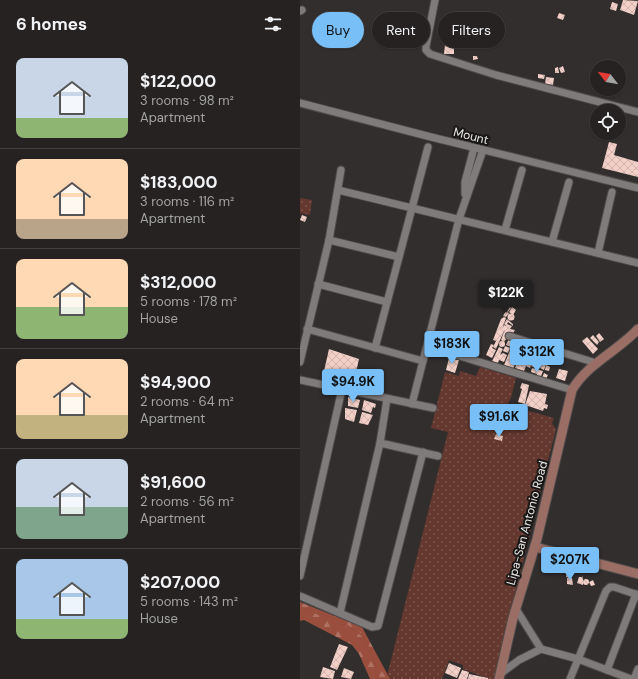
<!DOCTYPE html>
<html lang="en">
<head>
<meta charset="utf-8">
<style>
	:root { --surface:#262222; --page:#322f2f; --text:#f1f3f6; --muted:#a4a4a5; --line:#423f40; --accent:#78bff8 }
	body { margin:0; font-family:"DM Sans",sans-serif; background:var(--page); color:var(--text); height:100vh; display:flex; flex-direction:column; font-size:15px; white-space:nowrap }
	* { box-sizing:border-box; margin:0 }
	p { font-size:13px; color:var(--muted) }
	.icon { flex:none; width:22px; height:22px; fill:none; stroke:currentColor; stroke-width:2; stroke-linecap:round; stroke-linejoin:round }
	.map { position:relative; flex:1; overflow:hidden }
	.panel { display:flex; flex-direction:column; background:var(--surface); width:300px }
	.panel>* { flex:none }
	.guide { position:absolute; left:12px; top:12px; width:266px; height:36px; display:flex; gap:8px }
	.needle { width:26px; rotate:301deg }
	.controls { position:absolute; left:290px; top:60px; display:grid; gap:8px }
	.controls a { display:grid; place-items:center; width:36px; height:36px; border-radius:50%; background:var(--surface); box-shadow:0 1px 3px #0004,0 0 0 1px var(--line); font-size:20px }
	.price { position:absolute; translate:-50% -34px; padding:0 9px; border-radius:4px; background:var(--accent); color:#111; font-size:13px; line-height:26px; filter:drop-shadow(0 1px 2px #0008) }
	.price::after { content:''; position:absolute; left:50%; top:24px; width:12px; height:9px; margin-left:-6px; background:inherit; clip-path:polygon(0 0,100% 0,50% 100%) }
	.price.active { background:#222; color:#fff }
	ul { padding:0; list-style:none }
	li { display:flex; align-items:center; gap:12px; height:100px; padding:0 16px }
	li+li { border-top:1px solid var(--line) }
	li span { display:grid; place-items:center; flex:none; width:112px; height:80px; border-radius:8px; color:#555 }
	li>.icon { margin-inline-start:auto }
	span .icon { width:48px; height:48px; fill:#fffc; stroke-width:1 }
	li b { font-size:17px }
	h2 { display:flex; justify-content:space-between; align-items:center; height:48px; padding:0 16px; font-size:17px }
	.tag { padding:0 14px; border-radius:18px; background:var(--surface); box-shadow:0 1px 3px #0004,0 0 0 1px var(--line); font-size:14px; line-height:36px }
	.tag.active { background:var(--accent); color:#111 }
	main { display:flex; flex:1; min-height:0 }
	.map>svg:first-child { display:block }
	.grass { fill:url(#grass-dots) }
	.forest { fill:url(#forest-firs) }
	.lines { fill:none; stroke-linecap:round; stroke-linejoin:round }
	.stream { stroke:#984e3d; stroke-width:2 }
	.building { fill:url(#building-cross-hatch) }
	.street-casing { stroke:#504c4c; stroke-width:9 }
	.secondary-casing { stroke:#504c4c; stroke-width:11 }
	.street { stroke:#7f7b7a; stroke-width:7 }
	.secondary { stroke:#9a6e64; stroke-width:9 }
	.labels { text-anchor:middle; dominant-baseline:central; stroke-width:4; stroke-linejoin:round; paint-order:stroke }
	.street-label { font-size:12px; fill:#eae7e7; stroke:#191716 }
</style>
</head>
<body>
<main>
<section class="panel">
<h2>6 homes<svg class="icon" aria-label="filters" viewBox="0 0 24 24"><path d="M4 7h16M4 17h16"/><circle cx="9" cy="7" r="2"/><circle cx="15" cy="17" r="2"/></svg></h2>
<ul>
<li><span style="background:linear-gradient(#c9d6e8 75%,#8fb573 0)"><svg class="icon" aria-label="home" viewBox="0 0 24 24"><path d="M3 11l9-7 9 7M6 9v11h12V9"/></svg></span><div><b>$122,000</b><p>3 rooms · 98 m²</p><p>Apartment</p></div></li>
<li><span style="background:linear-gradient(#ffd9b3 75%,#b9a48a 0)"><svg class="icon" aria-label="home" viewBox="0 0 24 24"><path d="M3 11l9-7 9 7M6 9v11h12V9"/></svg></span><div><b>$183,000</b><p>3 rooms · 116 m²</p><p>Apartment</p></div></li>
<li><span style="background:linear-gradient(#ffd9b3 60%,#8fb573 0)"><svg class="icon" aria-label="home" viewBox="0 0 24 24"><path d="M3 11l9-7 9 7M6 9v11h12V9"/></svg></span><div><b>$312,000</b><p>5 rooms · 178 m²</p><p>House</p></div></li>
<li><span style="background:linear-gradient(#ffd9b3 70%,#c2b280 0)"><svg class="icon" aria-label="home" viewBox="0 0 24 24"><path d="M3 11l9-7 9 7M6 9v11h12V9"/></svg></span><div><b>$94,900</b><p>2 rooms · 64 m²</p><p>Apartment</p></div></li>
<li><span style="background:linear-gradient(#c9d6e8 60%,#7fa58c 0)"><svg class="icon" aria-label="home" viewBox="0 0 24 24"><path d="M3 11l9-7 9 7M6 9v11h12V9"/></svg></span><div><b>$91,600</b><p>2 rooms · 56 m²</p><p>Apartment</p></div></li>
<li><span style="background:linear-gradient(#a9c7e8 75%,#8fb573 0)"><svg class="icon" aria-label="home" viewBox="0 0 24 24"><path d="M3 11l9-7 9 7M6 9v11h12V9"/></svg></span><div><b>$207,000</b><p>5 rooms · 143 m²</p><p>House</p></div></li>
</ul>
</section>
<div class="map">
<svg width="338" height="679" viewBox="0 0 338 679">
	<defs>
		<pattern id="grass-dots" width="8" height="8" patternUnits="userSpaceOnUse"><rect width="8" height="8" fill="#64382e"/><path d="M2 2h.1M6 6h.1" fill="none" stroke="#7a554c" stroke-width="1.8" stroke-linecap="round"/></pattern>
		<pattern id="forest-firs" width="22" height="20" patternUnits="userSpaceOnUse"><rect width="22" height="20" fill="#9a4f3e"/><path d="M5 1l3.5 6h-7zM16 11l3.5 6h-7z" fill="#ad7163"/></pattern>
		<pattern id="building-cross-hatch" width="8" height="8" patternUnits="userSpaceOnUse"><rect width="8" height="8" fill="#f3d0c7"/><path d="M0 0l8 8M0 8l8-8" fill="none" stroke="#d0b4ad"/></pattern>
	</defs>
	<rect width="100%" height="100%" fill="#322e2d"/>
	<!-- grass -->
	<g class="grass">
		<polygon points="0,198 12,200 10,215 0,213"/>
		<polygon points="180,367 216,378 211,398 208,403 211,406 254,418 252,423 256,429 199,658 196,679 189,679 163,669 163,665 149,660 142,679 90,679 87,676 148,432 131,428 145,372 159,376 160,371 176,376"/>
	</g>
	<!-- forest -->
	<polygon class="forest" points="0,602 62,627 90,679 70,679 59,654 52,645 4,620 0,621"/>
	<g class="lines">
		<!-- stream -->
		<polyline class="stream" points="0,608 38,620 62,635 72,654 79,679"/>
	</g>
	<!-- building -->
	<g class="building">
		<polygon points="323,0 338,1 334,15 320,10"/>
		<polygon points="312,2 318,4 316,11 310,9"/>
		<polygon points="259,13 265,15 263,20 257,18"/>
		<polygon points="145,44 149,45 149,48 154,48 154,54 144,54"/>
		<polygon points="173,56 177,56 178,59 173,60"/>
		<polygon points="263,66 265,72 261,73 259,68"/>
		<polygon points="258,67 259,73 255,73 255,68"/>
		<polygon points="238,74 245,75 244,79 238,78"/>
		<polygon points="246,77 254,78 253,85 245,84"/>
		<polygon points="298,106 305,107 304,111 297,111"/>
		<polygon points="309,142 317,144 314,155 338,162 338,177 302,168"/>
		<polygon points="2,215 7,217 5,222 0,220"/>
		<polygon points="208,306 211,308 208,312 205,310"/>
		<polygon points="212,307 216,310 213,315 209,312"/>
		<polygon points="206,311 209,313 206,317 203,316"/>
		<circle cx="211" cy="317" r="3.5"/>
		<polygon points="204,317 206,318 202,329 204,325 207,326 204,324 207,319 213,324 213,326 208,322 207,324 212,326 210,329 215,330 213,333 211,332 204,342 201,340 205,329 200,340 197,339 200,340 196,349 193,347 196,341 193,340 201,319"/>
		<polygon points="299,333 304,339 300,342 296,336"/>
		<polygon points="293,335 299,342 297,345 290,338"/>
		<polygon points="287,337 298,349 293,354 282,341"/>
		<polygon points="209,339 214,341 211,347 206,345"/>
		<circle cx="202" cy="344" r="3"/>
		<polygon points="191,344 194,345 192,348 196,350 192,358 186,355"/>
		<polygon points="205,346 210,348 208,353 203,351"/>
		<polygon points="199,347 203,349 200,355 203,353 207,355 204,362 199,360 198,363 195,362 197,357 195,362 192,361"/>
		<polygon points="211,348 220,352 213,369 204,365"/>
		<polygon points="29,349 59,359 55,377 24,371"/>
		<polygon points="220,354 233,359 230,368 226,366 224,371 215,368"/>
		<polygon points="149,358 159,360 155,373 146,370"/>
		<polygon points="234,359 241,362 238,369 231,366"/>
		<polygon points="242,363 246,364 244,370 240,368"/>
		<polygon points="246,365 250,367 249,371 245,370"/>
		<polygon points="232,368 243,371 240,379 236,377 237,374 231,372"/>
		<polygon points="259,369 268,371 265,381 256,378"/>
		<polygon points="244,373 248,375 246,379 242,378"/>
		<polygon points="222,383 229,385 225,404 218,402 222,389 220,388"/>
		<polygon points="230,391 247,394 245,404 248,405 247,409 244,408 243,411 225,405"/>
		<polygon points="48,397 60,400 58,408 48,406"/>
		<polygon points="64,400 76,404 75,408 73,407 71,413 62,410"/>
		<polygon points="45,408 57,410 54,422 45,419"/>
		<polygon points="202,409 206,411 202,423 198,421"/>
		<polygon points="221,409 227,410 226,414 220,412"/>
		<polygon points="62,412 73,415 68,425 59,423"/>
		<polygon points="196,434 203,436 202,441 194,439"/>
		<polygon points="267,572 272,573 271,578 266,577"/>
		<polygon points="283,575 283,585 277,583 279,577 282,577 282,580"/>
		<polygon points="267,578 272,578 273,585 267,584"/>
		<circle cx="286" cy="582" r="3"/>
		<polygon points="293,580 295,585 291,586 289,582"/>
		<polygon points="39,644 48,647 37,670 30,667"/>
		<polygon points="149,663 161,668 157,678 145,673"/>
		<polygon points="23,667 35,671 33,679 20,677"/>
		<polygon points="44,668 54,672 51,679 41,677"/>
		<polygon points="162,670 169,672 167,679 158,679"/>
		<polygon points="169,674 188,678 188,679 168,679"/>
	</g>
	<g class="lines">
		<defs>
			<g id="street">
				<polyline points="135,0 126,46 126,50 130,54 196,75 338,112"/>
				<polyline points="0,11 2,10"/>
				<polyline points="0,103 131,137 338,188"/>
				<polyline points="128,147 112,208 338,263"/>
				<polyline points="38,190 112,208 75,348"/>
				<polyline points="165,194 165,182 174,148"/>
				<polyline points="205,230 222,170"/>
				<polyline points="29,240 99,257"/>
				<polyline points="252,242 269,182"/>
				<polyline points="298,253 312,192"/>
				<polyline points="18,284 87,302"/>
				<polyline points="7,329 123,361 112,404"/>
				<polyline points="209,336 296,363"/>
				<polyline points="153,354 272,390"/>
				<polyline points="123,361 159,219 183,150"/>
				<polyline points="0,362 29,240 41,170"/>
				<polyline points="0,380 133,408"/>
				<polyline points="80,443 87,399"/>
				<polyline points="0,576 42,389"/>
				<polyline points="0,596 72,627 78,626 123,452"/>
				<polyline points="216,609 241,649 278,659 331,679"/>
				<polyline points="40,613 80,443 138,456"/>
				<polyline points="307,670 336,594"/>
				<polyline points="200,674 219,660 241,649"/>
				<polyline points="270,679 306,591 310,587 314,587 338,595"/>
				<polyline points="334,679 338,669"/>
			</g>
			<g id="secondary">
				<polyline points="235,547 338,574"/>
				<path d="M199,679l14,-61 24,-79 35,-149c16,-27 46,-39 66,-61"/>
			</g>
		</defs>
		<!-- street casing -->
		<use href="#street" class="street-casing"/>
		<!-- secondary casing -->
		<use href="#secondary" class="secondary-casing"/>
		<!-- street -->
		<use href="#street" class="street"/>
		<!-- secondary -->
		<use href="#secondary" class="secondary"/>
	</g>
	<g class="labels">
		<!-- street labels -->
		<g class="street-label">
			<text transform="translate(171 136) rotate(14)">Mount</text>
			<text transform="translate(227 523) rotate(-75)">Lipa-San Antonio Road</text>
		</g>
	</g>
</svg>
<div class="controls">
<a><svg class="needle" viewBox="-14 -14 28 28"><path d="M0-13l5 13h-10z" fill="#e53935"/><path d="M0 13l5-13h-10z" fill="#a4a4a5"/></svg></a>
<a><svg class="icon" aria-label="locate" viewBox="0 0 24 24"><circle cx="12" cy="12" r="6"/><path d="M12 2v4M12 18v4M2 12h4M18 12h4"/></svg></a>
</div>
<b class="price active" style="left:206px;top:314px">$122K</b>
<b class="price" style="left:152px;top:365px">$183K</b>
<b class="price" style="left:237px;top:373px">$312K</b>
<b class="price" style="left:53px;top:403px">$94.9K</b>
<b class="price" style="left:199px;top:438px">$91.6K</b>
<b class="price" style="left:270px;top:581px">$207K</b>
<div class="guide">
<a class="tag active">Buy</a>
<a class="tag">Rent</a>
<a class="tag">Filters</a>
</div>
</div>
</main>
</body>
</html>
